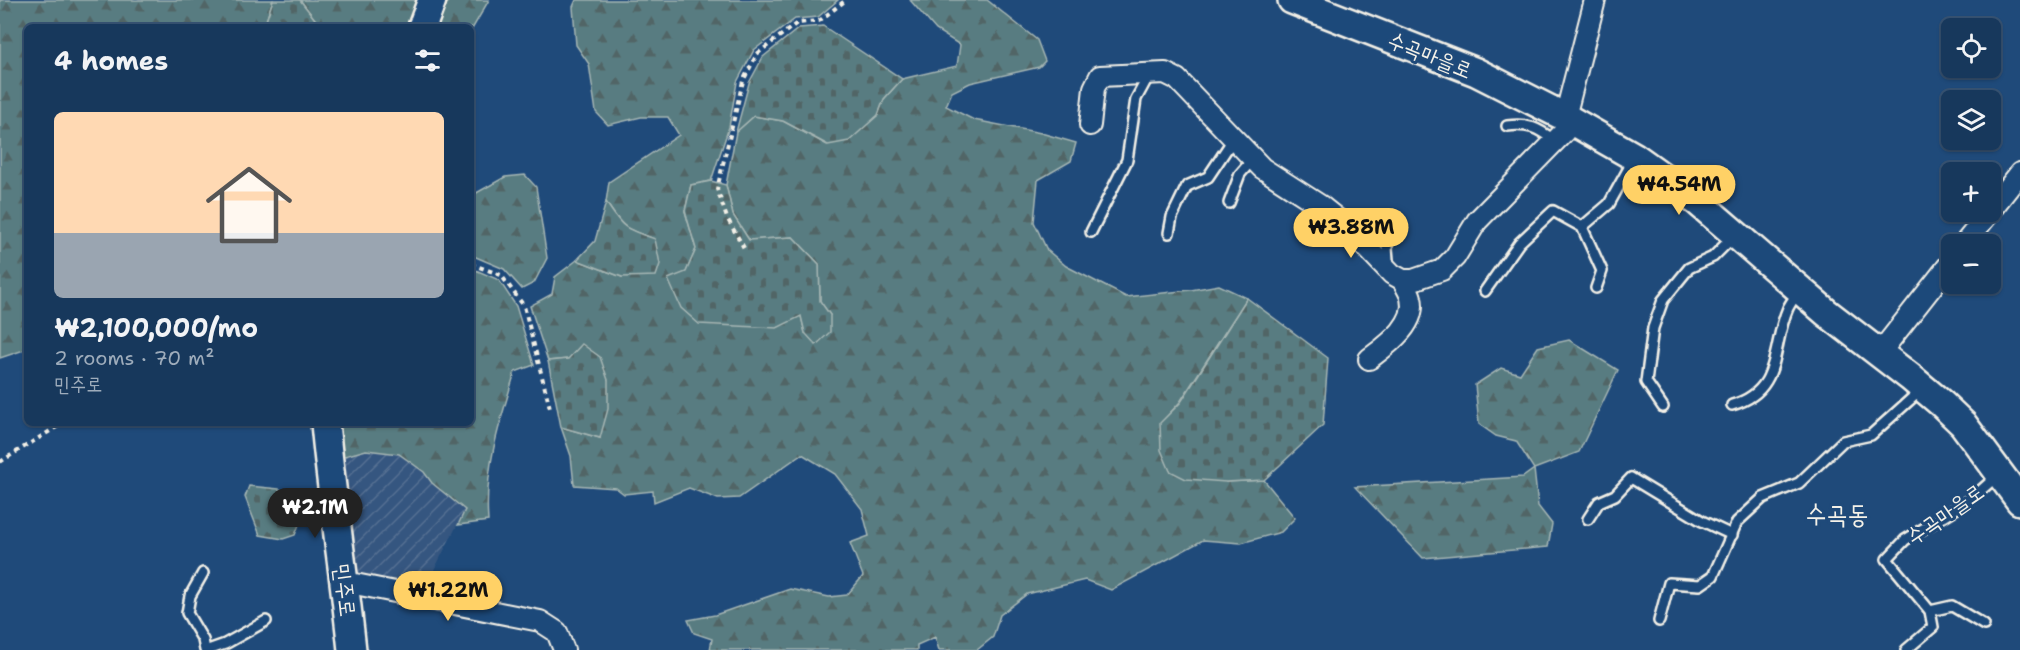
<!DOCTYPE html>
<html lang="en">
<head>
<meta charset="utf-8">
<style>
	:root { --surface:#17385c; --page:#244365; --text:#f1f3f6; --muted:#9eacbb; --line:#365272; --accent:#ffd166 }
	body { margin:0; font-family:"Shantell Sans","Poor Story",sans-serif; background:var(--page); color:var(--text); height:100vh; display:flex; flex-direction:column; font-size:22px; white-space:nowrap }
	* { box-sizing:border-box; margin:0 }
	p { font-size:20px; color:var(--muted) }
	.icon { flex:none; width:33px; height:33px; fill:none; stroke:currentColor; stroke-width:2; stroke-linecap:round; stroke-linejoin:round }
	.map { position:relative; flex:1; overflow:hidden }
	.sheet { position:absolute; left:24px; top:24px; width:450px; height:402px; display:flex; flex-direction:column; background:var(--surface); border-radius:9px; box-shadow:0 2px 4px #0004,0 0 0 2px var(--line) }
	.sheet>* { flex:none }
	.buttons { position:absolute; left:1941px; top:18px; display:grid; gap:12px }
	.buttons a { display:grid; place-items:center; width:60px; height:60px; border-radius:9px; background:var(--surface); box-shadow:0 2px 4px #0004,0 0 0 2px var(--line); font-size:30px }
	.price { position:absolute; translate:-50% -51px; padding:0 14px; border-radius:21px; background:var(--accent); color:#111; font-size:20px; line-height:39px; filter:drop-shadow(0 2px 3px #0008) }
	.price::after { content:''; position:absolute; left:50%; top:36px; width:18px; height:14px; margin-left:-9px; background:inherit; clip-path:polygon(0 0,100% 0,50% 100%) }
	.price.selected { background:#222; color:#fff }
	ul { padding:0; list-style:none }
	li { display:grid; align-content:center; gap:12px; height:318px; padding:0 30px }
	li span { display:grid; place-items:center; height:186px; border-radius:9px; color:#555 }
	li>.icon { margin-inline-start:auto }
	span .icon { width:108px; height:108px; fill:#fffc; stroke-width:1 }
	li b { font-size:26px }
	h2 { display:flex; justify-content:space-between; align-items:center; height:72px; padding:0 30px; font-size:26px }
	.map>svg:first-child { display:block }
	.industrial { fill:url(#industrial-furrows) }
	.forest { fill:url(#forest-firs); stroke:#a6b6b4; stroke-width:1.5 }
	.cemetery { fill:url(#cemetery-stones); stroke:#a6b6b4; stroke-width:1.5 }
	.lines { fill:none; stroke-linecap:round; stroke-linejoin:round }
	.lane-casing { stroke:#f4f1e8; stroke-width:14 }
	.street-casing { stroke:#f4f1e8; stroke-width:24 }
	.secondary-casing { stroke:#f4f1e8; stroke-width:32 }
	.path { stroke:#f4f1e8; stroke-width:4; stroke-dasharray:4.5 4.5; stroke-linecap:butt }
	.lane { stroke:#1f4a7a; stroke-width:9 }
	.street { stroke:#1f4a7a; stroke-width:20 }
	.secondary { stroke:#1f4a7a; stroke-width:27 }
	.labels { text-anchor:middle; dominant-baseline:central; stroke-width:6; stroke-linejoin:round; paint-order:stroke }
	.street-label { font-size:22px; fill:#f4f1e8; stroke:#1f4a7a }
	.quarter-label { font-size:26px; fill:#f4f1e8; stroke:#1f4a7a }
</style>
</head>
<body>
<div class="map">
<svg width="2020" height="650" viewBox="0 0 2020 650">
	<defs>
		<pattern id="industrial-furrows" width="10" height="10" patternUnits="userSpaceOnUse" patternTransform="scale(1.5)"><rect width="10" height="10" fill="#365780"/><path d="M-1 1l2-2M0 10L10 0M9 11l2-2" fill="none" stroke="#547092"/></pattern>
		<pattern id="forest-firs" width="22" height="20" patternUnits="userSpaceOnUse" patternTransform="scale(1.5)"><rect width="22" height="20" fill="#587c81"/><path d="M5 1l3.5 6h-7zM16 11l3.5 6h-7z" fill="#516566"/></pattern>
		<pattern id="cemetery-stones" width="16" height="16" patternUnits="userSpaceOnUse" patternTransform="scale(1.5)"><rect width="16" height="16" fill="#587c81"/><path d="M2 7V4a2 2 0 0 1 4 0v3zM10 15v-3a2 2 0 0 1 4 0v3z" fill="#516566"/></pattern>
	</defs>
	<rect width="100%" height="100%" fill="#1f4a7a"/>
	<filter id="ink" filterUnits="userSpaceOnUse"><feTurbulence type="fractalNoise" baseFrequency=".0167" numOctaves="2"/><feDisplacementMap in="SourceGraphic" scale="12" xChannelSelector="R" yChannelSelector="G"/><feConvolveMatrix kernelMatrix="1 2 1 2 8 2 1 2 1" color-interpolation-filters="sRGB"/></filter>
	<g filter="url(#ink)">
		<!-- industrial -->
		<polygon class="industrial" points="366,450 399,454 424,472 432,483 465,510 424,589 355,572 341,457"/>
		<!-- forest -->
		<g class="forest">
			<polygon points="0,0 273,0 264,27 27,27 27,349 0,358"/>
			<polygon points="300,0 421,0 410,27 321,27"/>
			<polygon points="448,0 489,0 471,31 471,27 437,27"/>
			<path d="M576,0h262l-20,17 -23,2 -41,31 -17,32 -8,45 -18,54 -20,4 -6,26 11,38 -10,23 115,44 4,17 25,-18 -10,-14 -1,-37 -26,-27 -44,3 -16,-25 -7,-30 10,-53 18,-16 29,5 44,24 51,-30 6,-16 18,-20 55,-13 3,-21 -24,-15 -26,-30h77l50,40 8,21 -6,6 -69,16 -18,9 -6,14 28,14 67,13 35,10 -5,18 -33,19 -4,42 13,28 19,16 60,31 65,-7 28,-5 28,13 -67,104 -19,21 65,59 38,-2 31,38 -14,14 -40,11 -38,-3 -92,50 -26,-10 -58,14 -27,21 -7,22 -16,13h-38l-4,-13 -18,8v5h-207l2,-11 -18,-6 -6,-13 27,-5 75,-26 39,8 18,-2 16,-19 -13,-33 19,-7 -7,-27 -27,-35 -33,-20 -63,44 -21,1 -29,-11 -35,14 -1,-11 -29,3 -8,-6 -42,-3 -3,-29 -10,-29 39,11 -32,-79 -20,2 -18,-55 22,-12 3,-17 22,-17 45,17 33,-38c-30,-10 -32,-10 -49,-37l3,-20 70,-47 -11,-18h-27l-33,8 -12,-13 -7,-48 -13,-19 -3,-38z"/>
			<polygon points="525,175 536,187 547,258 534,283 522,289 504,269 471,255 471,196 505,177"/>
			<path d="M471,268l28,12 17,26 18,59 -19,7c-15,49 -31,97 -27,149l-30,4 7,-15 -33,-27 -8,-11 -25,-18 -33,-4 -25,7 -6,-34h136z"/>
			<polygon points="1569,340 1618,370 1579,452 1534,469 1538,506 1552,524 1548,547 1423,558 1355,487 1523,477 1534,469 1516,441 1496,436 1479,424 1475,385 1501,368 1520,374 1538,347"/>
		</g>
		<!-- cemetery -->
		<g class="cemetery">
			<polygon points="273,0 300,0 321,27 264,27"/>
			<polygon points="823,26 902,79 884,99 878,115 849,141 828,145 783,121 754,116 736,132 749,83 763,57 799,28"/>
			<polygon points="711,181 726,185 733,215 749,240 793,237 819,264 820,301 830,315 830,332 816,345 805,333 801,316 777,328 699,324 681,308 668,279 686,272 696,249 685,211 691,185"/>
			<path d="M606,202c17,27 19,27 49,37l5,25 -4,12 -34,1 -45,-17 18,-19z"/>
			<polygon points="1247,298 1328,358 1323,425 1264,480 1226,482 1186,479 1170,471 1161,450 1160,423 1181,402"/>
			<polygon points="582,344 600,357 608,380 608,409 600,438 561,427 548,361 568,359"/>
			<polygon points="249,486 279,489 297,496 302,517 295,535 283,539 260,535 245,497"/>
		</g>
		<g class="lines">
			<defs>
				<g id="lane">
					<path d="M1507,126c21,-3 31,2 48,15"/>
					<polyline points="1229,203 1240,174 1253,159"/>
					<polyline points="1582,227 1609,204 1634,159"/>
					<polyline points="1091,232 1127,160 1136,99 1149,75"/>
					<polyline points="1169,233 1172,217 1187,186 1208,177 1234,138"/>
					<polyline points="1383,265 1388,260 1385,224"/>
					<polyline points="1485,291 1519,243 1553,211 1582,227 1602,271 1596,288"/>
					<path d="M1732,405c51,-14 39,-59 56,-97 3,-6 7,-11 10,-16"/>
					<polyline points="1663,407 1646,382 1653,328 1663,300 1689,268 1713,257 1734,236"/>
					<polyline points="1588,519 1599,502 1615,495 1631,478 1702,521 1732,535"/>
					<polyline points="203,573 190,596 187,613 203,640 205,650"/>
					<polyline points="1930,611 1952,606 1984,625"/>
					<polyline points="1659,621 1669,583 1700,585 1713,576 1737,522 1763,498 1799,483 1843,441 1871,435 1921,390"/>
					<polyline points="208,650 225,644 266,621"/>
					<polyline points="1906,650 1933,627 1930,611 1887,559 1905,540 1970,500 1997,476"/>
				</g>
				<g id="street">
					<polyline points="1090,125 1094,88 1100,76 1165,73 1177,79 1262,168 1321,206 1346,226 1392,274 1403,280 1413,280 1442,270 1455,257 1477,221 1565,131 1565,117 1595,0"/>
					<polyline points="1990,211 2020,173"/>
					<polyline points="1964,244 1990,212"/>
					<polyline points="1879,354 1952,261"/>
					<path d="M1369,359c17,-13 49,-35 42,-61 -1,-6 -6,-12 -8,-18"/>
					<polyline points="345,582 540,621 557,632 564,650"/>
				</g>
				<g id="secondary">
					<polyline points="1292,0 1476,72 1565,117 1635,157 1698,202 1827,313 1910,377 1942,404 1963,424 2020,501"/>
					<polyline points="422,27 432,0"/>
					<path d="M325,423c7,76 19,151 27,227"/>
				</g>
			</defs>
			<!-- lane casing -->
			<use href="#lane" class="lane-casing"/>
			<!-- street casing -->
			<use href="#street" class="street-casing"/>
			<!-- secondary casing -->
			<use href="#secondary" class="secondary-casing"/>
			<!-- path -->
			<g class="path">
				<polyline points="744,248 727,218 717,189 743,81 757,54 797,23 819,21 846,0"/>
				<polyline points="471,264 501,275 524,306 550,408"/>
				<polyline points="0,462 63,423"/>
			</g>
			<!-- lane -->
			<use href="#lane" class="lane"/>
			<!-- street -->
			<use href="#street" class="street"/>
			<!-- secondary -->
			<use href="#secondary" class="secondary"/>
		</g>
	</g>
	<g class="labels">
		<!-- street labels -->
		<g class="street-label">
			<text transform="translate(1430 55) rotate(22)">수곡마을로</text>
			<text transform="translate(1945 514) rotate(-35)">수곡마을로</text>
			<text transform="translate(345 590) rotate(83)">민주로</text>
		</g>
		<!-- quarter labels -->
		<g class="quarter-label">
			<text x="1837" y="513">수곡동</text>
		</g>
	</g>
</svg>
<div class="buttons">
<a><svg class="icon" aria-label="locate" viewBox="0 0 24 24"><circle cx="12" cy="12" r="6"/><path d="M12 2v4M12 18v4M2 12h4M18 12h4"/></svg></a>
<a><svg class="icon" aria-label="layers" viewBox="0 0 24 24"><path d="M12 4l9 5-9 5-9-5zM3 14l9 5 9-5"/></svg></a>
<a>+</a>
<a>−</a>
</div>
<b class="price" style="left:1679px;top:216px">₩4.54M</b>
<b class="price" style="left:1351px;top:259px">₩3.88M</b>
<b class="price selected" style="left:315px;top:539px">₩2.1M</b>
<b class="price" style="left:448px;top:622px">₩1.22M</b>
<section class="sheet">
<h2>4 homes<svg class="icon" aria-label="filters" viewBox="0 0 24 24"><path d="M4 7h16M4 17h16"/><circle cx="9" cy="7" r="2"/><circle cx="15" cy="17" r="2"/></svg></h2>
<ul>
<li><span style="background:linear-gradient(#ffd9b3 65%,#9aa5b1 0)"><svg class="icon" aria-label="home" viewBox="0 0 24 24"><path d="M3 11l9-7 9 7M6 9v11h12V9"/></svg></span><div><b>₩2,100,000/mo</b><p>2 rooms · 70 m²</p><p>민주로</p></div></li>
</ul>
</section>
</div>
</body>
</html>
